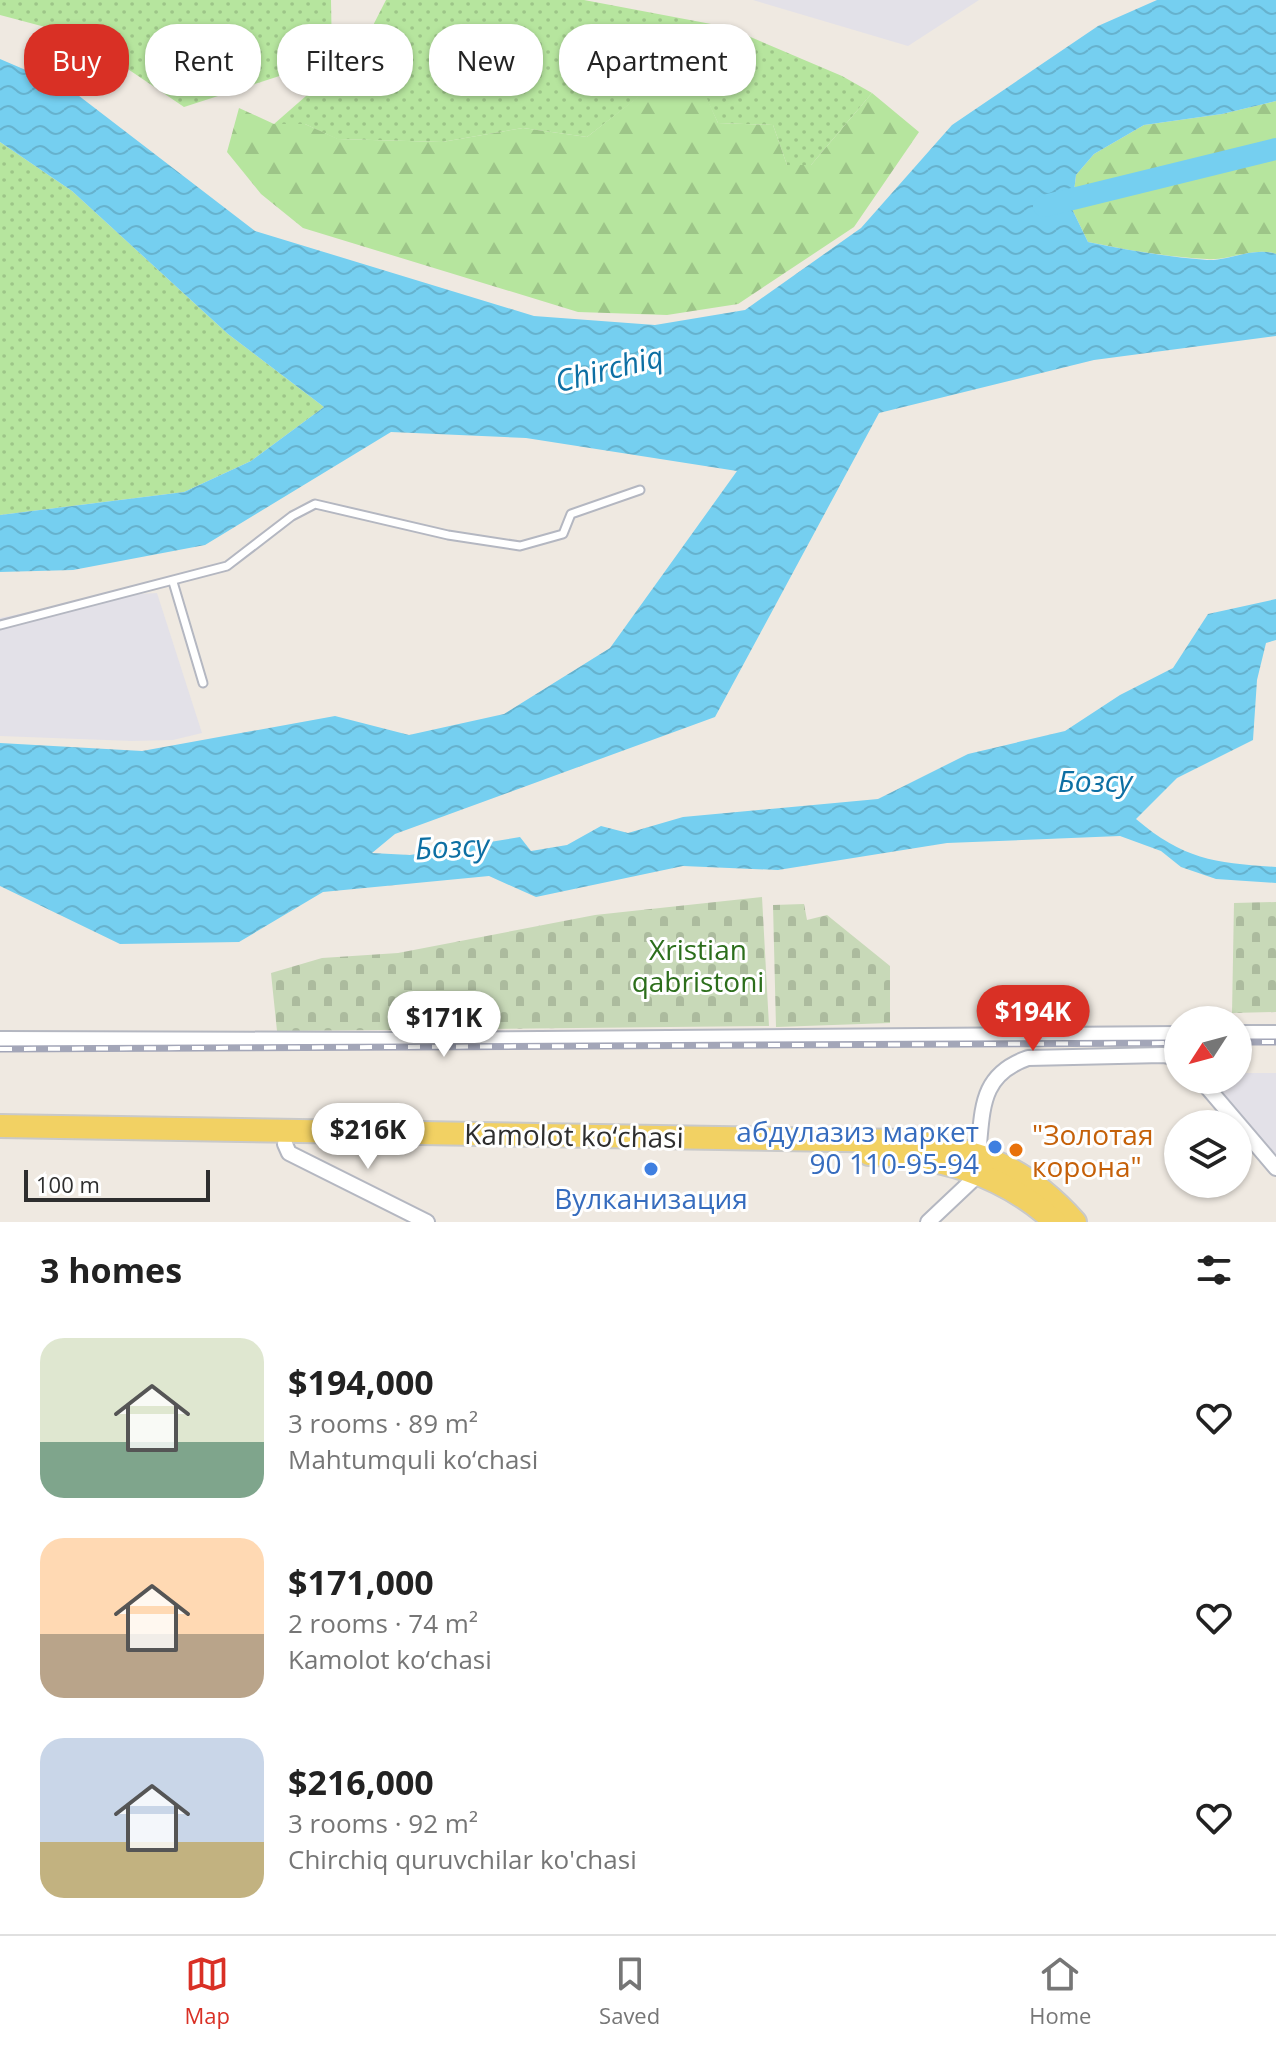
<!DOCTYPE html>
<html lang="en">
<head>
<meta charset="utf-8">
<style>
	:root { --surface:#fff; --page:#f6f6f6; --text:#222; --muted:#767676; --line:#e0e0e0; --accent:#d93025 }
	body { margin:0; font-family:"Open Sans",sans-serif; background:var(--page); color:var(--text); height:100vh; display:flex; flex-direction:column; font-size:30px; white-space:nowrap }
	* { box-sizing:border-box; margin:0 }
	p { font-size:26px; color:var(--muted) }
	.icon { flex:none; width:44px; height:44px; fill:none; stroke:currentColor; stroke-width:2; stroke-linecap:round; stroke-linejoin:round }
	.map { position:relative; height:1222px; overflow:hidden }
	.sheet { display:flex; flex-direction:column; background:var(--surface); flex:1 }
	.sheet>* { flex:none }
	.hud { position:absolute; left:24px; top:24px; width:800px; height:72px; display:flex; gap:16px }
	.needle { width:52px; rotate:234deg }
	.tools { position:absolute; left:1164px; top:1006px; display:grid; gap:16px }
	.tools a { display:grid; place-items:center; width:88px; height:88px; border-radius:50%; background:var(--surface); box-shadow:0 2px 6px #0004; font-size:40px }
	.scale { position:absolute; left:24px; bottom:20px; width:186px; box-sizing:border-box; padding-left:8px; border:4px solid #2e2e2e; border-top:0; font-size:22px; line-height:28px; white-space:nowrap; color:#2e2e2e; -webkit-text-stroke:6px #fff; paint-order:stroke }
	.price { position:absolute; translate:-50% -68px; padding:0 18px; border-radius:28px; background:#fff; color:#222; font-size:26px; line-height:52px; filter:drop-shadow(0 2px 4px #0008) }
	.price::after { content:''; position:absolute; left:50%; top:48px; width:24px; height:18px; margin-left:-12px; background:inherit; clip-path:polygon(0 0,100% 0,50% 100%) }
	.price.on { background:var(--accent); color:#fff }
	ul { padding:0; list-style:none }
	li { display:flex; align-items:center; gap:24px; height:200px; padding:0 40px }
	li span { display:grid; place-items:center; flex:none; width:224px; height:160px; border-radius:24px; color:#555 }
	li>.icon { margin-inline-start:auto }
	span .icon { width:96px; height:96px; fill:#fffc; stroke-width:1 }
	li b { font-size:34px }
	h2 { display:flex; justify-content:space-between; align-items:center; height:96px; padding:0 40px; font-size:34px }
	.pill { padding:0 28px; border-radius:32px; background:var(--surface); box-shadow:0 2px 6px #0004; font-size:28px; line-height:72px }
	.pill.on { background:var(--accent); color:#fff }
	.tabs { display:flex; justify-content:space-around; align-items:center; height:112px; border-top:2px solid var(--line); background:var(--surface); font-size:22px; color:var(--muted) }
	.tabs a { display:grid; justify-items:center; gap:4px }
	.tabs .on { color:var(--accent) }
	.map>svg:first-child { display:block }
	.industrial { fill:#e3e1e8 }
	.grass { fill:url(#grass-dots) }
	.forest { fill:url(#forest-firs) }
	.cemetery { fill:url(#cemetery-stones) }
	.water { fill:url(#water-waves) }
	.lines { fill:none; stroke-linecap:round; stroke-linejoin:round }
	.river { stroke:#75cff0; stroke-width:22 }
	.service-casing { stroke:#b4b7c1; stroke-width:11 }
	.minor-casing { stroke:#b4b7c1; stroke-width:18 }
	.primary-casing { stroke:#c9c9c9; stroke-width:26 }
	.service { stroke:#fff; stroke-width:7 }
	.minor { stroke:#fff; stroke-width:14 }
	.primary { stroke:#f2d163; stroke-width:22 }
	.rail-casing { stroke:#a3a6b8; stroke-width:7 }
	.rail { stroke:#fff; stroke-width:4; stroke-dasharray:12; stroke-linecap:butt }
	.shop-dot { fill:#3f7fe0; stroke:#fff; stroke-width:3 }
	.food-dot { fill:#e8710a; stroke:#fff; stroke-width:3 }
	.labels { text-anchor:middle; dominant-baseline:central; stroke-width:6; stroke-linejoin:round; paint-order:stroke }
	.park-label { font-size:28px; fill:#2c6e1b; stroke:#fff }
	.shop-label { font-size:28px; fill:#366cbe; stroke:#fff; text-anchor:end }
	.food-label { font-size:28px; fill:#c56008; stroke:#fff; text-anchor:start }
	.street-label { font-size:28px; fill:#2e2e2e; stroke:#fff }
	.water-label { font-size:30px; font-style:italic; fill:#0d6fa3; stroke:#fff }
</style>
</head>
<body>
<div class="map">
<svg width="1276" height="1222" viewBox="0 0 1276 1222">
	<defs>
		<pattern id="grass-dots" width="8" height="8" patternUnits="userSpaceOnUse" patternTransform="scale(2)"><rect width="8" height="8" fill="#b6e59e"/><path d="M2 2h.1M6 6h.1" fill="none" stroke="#9dc588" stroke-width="1.8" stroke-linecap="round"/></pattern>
		<pattern id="forest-firs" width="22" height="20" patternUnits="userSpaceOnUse" patternTransform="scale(2)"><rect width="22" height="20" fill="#b6e59e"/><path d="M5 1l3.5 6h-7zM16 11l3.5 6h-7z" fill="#9dc588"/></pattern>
		<pattern id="cemetery-stones" width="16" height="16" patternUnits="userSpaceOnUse" patternTransform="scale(2)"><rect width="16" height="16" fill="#c8d9b8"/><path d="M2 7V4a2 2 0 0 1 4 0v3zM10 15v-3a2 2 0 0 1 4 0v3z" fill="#acbb9e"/></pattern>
		<pattern id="water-waves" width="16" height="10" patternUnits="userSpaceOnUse" patternTransform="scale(2)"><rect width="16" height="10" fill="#75cff0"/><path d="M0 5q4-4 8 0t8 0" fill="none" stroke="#66b2ce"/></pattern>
	</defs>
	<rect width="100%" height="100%" fill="#efe9e1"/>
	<!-- industrial -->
	<g class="industrial">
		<polygon points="753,0 979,0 908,46"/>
		<polygon points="157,593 202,733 173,740 132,741 0,736 0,618 115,595"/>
		<polygon points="1238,1073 1276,1073 1276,1162 1216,1093 1222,1080 1238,1080"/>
	</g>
	<!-- grass -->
	<g class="grass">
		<polygon points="0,0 331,0 332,59 184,107 79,36 0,15"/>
		<polygon points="386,0 584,0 727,27 842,76 872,93 811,165 787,165 773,125 718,123 700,85 658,82 587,137 523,128 442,142 337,139 305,124 274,124 362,47"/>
		<polygon points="0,142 72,191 228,334 324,407 251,461 184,492 0,515"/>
	</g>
	<!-- forest -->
	<g class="forest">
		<polygon points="657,82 701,85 718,123 773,125 787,165 811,165 872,93 919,132 854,227 738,304 667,315 578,312 303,228 261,194 227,152 239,108 274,124 305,124 338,139 442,142 523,128 587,137"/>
		<path d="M1276,101v153c-22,-8 -46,7 -69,5 -40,-2 -80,-9 -119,-17l-16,-33 4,-34 18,-21 50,-29 78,-11z"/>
	</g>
	<!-- cemetery -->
	<g class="cemetery">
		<polygon points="762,897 769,1026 277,1031 271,973 322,958 398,953 595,915"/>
		<polygon points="1276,902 1276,1012 1232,1013 1234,903"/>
		<polygon points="804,904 807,920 827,915 890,966 890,1023 776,1027 773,905"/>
	</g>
	<!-- water -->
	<path class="water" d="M1157,0h119v101l-54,13 -78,11 -50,29 -18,21 -4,34 16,33c39,8 79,15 119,18 23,1 47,-14 69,-6v82l-182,24 -215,53 -164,304 -320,117 -23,19 38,2 110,-18 11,14 36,-6 34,-19 27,7 55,-16 195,-18 90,-45 97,-23 55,-36 53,-27 35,-54 68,-15v41l-10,3 -9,37 -4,60 -76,38 -41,41c48,41 80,44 140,48v16l-60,-4 -35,-12 -20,-16 -41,-15 -173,7 -169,27 -95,-4 -147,31 -47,-21 -166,16 -84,50 -119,2 -120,-58v-143l142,8 193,-35 74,19 95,-21 106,-66 127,-177 -211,-33 -135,-6 -186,113 -132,25 -73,2v-57l184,-23 67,-31 73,-54 -96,-73 -156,-143 -72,-49v-83l70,30 185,142 279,85 121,9 90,-15 116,-82 91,-103 146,-99z"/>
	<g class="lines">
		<!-- river -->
		<polyline class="river" points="1044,206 1276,149"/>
		<defs>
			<g id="service">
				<polyline points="173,582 203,683"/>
				<polyline points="0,625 227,566 292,516 315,504 448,535 520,546 563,534 571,514 640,490"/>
			</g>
			<g id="minor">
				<polyline points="1238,1033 1276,1033"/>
				<polyline points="0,1039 407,1040 1178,1034"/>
				<polyline points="1201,1080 1276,1168"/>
				<polyline points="285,1144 289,1153 427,1222"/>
				<path d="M978,1154c5,-44 1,-79 50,-96l135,-3 15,3"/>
				<polyline points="928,1222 980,1173"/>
			</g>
			<g id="primary">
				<path d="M0,1126l905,15c73,8 120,25 170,81"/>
				<path d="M869,1154c70,2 132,19 185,67"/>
			</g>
		</defs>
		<!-- service casing -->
		<use href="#service" class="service-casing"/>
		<!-- minor casing -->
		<use href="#minor" class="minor-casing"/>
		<!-- primary casing -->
		<use href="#primary" class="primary-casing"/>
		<!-- service -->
		<use href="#service" class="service"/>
		<!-- minor -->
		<use href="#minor" class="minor"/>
		<!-- primary -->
		<use href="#primary" class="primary"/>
		<defs>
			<g id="rail">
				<polyline points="1238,1042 1276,1042"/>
				<polyline points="0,1049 1178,1043"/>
			</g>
		</defs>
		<!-- rail casing -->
		<use href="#rail" class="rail-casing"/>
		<!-- rail -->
		<use href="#rail" class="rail"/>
	</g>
	<!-- markers -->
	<g class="shop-dot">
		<circle cx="995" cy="1147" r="8"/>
		<circle cx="651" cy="1169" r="8"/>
	</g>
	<circle class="food-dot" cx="1016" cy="1150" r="8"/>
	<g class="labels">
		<!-- park labels -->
		<g class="park-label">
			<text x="698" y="949">Xristian<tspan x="698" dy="32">qabristoni</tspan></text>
		</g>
		<!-- shop labels -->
		<g class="shop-label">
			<text x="979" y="1131">абдулазиз маркет<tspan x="979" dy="32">90 110-95-94</tspan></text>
			<text x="651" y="1198" text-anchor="middle">Вулканизация</text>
		</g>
		<!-- food labels -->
		<g class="food-label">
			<text x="1032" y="1134">"Золотая<tspan x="1032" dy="32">корона"</tspan></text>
		</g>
		<!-- street labels -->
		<g class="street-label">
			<text transform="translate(574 1135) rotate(1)">Kamolot ko‘chasi</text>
		</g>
		<!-- water labels -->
		<g class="water-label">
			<text transform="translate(609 368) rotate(-14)">Chirchiq</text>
			<text x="1095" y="780">Бозсу</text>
			<text transform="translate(452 846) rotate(-3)">Бозсу</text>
		</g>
	</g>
</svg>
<div class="tools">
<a><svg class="needle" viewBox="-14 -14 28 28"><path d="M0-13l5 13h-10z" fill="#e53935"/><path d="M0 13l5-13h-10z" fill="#767676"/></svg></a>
<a><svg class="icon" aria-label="layers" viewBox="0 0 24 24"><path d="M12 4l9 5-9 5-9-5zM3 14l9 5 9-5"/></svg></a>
</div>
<div class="scale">100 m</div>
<b class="price on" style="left:1033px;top:1053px">$194K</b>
<b class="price" style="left:444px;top:1059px">$171K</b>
<b class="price" style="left:368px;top:1171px">$216K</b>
<div class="hud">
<a class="pill on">Buy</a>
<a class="pill">Rent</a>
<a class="pill">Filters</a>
<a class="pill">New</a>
<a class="pill">Apartment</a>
</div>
</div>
<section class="sheet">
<h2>3 homes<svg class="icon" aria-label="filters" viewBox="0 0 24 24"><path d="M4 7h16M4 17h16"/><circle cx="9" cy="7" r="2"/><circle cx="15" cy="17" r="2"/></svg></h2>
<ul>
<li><span style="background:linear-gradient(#dfe7d0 65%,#7fa58c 0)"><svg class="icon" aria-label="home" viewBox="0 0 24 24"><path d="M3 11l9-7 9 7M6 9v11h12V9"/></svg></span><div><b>$194,000</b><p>3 rooms · 89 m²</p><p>Mahtumquli ko‘chasi</p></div><svg class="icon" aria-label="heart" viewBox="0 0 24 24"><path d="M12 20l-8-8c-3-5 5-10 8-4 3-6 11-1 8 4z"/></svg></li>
<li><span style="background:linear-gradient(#ffd9b3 60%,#b9a48a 0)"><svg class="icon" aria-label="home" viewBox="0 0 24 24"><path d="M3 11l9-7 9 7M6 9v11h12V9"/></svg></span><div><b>$171,000</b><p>2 rooms · 74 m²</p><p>Kamolot ko‘chasi</p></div><svg class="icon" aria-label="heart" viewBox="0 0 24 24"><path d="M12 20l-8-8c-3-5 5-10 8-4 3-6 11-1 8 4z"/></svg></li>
<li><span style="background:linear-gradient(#c9d6e8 65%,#c2b280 0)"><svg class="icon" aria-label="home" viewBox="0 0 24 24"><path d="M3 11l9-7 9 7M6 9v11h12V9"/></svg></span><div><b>$216,000</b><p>3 rooms · 92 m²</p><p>Chirchiq quruvchilar ko'chasi</p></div><svg class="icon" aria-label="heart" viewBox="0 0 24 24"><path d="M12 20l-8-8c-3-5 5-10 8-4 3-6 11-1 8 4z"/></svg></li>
</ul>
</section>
<nav class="tabs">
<a class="on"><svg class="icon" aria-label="map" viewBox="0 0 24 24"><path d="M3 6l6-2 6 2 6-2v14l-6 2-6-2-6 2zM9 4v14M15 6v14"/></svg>Map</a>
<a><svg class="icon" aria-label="saved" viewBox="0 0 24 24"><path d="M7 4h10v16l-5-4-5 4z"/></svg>Saved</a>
<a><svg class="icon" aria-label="home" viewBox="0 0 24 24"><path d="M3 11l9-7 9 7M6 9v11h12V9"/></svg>Home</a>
</nav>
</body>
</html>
